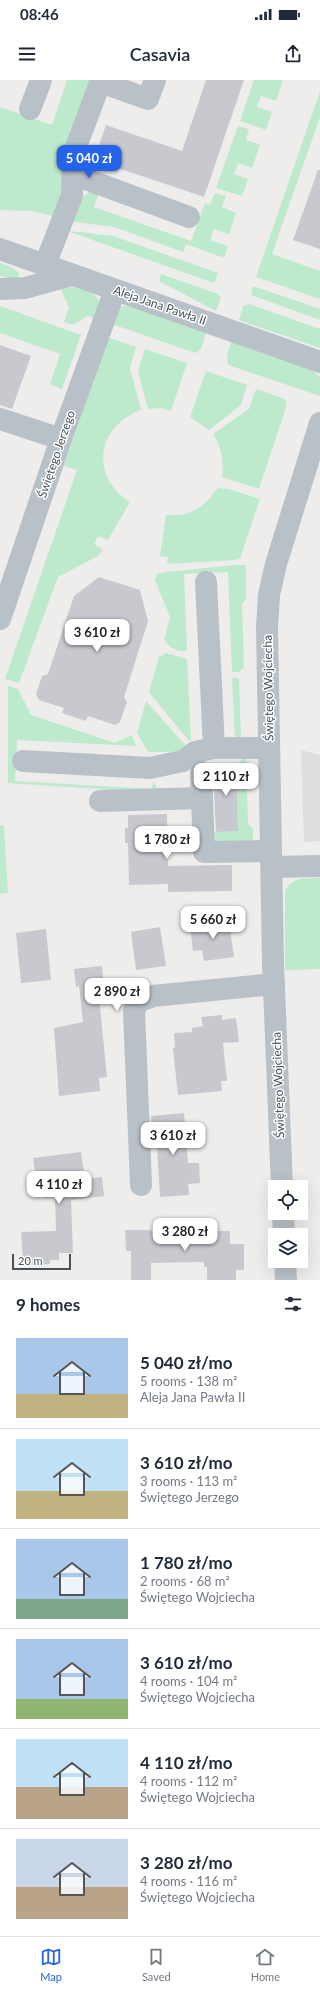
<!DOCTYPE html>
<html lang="en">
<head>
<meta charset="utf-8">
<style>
	:root { --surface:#fff; --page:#f6f6f7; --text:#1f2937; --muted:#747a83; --line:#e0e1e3; --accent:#2563eb }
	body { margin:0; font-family:Lato,sans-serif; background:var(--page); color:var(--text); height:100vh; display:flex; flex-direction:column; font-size:15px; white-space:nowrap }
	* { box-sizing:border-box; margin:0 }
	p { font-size:13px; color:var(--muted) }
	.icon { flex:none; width:22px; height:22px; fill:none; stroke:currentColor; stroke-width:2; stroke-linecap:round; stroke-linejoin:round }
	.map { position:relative; height:1200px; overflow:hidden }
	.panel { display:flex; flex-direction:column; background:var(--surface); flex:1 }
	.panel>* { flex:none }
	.buttons { position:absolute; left:268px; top:1100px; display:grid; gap:8px }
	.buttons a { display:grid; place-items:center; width:40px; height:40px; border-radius:0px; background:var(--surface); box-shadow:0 4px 16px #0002; font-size:20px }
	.scale { position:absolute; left:12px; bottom:10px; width:59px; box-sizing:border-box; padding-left:4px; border:2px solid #465058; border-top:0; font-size:11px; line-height:14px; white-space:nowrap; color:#465058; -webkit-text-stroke:3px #fff; paint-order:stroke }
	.price { position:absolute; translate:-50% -34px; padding:0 9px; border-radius:8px; background:#fff; color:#222; font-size:13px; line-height:26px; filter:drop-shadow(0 1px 2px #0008) }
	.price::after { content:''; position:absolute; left:50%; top:24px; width:12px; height:9px; margin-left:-6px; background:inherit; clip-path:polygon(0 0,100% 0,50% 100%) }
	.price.selected { background:var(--accent); color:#fff }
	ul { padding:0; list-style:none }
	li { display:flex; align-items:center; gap:12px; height:100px; padding:0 16px }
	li+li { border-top:1px solid var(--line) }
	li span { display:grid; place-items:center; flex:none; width:112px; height:80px; border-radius:0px; color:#555 }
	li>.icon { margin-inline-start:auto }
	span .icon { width:48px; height:48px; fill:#fffc; stroke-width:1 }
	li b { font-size:17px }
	h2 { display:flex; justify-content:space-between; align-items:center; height:48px; padding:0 16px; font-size:17px }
	.status { display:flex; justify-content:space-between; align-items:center; height:28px; padding:0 20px; background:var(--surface); direction:ltr }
	.status svg { height:11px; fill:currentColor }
	header { display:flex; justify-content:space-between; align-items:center; height:52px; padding:0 16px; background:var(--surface); font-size:18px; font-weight:600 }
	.tabs { display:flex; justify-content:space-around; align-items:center; height:56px; border-top:1px solid var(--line); background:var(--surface); font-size:11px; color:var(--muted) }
	.tabs a { display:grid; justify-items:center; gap:2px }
	.tabs .selected { color:var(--accent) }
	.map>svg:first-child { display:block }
	.education { fill:#e0ddde }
	.green { fill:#bdeacd }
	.building { fill:#c7c9cf }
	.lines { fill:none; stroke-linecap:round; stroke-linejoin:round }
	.minor { stroke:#b9c1c8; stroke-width:22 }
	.labels { text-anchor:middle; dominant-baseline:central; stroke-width:3; stroke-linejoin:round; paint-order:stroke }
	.street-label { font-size:12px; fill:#465058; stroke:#fff }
</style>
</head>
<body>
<div class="status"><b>08:46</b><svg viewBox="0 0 49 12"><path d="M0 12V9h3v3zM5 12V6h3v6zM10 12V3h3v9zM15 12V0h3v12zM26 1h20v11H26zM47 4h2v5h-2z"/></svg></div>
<header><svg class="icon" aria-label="menu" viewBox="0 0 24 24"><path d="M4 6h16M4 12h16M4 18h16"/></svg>Casavia<svg class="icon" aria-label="share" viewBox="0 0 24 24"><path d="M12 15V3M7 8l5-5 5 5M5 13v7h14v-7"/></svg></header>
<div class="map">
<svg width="320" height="1200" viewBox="0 0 320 1200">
	<rect width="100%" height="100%" fill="#efecec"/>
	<!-- education -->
	<polygon class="education" points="301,670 320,675 320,761 304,762"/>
	<!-- green -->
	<g class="green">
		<polygon points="67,0 91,0 62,115 53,136 31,131 0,130 0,27 52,45"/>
		<polygon points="254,0 283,0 276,21 261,16 257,27 272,32 266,50 240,41"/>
		<polygon points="320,11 320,37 272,174 320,191 320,219 256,197"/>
		<polygon points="238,46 249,49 246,60 260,65 252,88 238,83 234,94 248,99 242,116 216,108"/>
		<polygon points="89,112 99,113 94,127 191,161 205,123 210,125 215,113 226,116 222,127 236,133 229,154 214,149 210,160 228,166 224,178 186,164 183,172 114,147 75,142 72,141 81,118"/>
		<polygon points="70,151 113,156 218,193 214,203 70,152"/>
		<polygon points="0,183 11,187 19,193 19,197 15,199 0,196"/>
		<polygon points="161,194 218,214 221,218 216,231 159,201"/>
		<polygon points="253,206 320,229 320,240 251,215"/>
		<path d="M66,207c13,0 27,3 34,15l-4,17 -8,-3 -15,9 -9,-3 5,-15 -8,-17z"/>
		<polygon points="249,224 320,249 320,268 239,240 243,226"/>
		<polygon points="129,225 206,253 201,269 195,273 112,244 120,227"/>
		<polygon points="0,226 81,255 62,309 50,304 60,274 0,253"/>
		<path d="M107,257l29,10 -6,21 11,42c-44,16 -52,66 -11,92l-22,38 -10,-4 -4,8 9,6 -5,6 -40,21 -39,106 -14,-4 72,-209 -13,-4z"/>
		<polygon points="231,262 312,290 320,297 320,316 231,286 228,284 227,275"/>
		<polygon points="145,269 187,283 171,331 161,328 148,329 138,291"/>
		<polygon points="206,291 247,305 241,325 209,350 190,337"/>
		<path d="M256,309l29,10 2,6 -28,84 -37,-12c2,-15 0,-29 -9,-43l36,-25z"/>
		<path d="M218,408l11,1 31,10 -20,59 -5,2 -68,4 1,-7 -8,-1 6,-41c26,1 36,-6 52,-27z"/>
		<path d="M235,485h11v34l-4,5 2,63 -5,5h-7l-4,-100 -44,2 3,77c-10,1 -18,-3 -23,-11l6,-23 -15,-37 2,-6 9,-2z"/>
		<polygon points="166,573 187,579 191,660 189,661 149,612 159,577"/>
		<polygon points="232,598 239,598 241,662 235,662"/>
		<polygon points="8,606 18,609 31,635 115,663 132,655 136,666 17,660 15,701 152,709 153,701 160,713 8,703"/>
		<polygon points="146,621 186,666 181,672 148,672 137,653"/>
		<polygon points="242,679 246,679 248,743 253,749 253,763 213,766 213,752 238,751 236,685"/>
		<polygon points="0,745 4,746 8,813 0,814"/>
		<path d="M320,798v91l-35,1v-79c8,-15 19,-12 35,-13z"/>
	</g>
	<!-- building -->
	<g class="building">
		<polygon points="206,0 244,0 204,117 94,80 106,45 182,71"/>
		<polygon points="318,90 320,90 320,169 293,160"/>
		<polygon points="0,265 31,276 12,329 0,325"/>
		<polygon points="99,497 140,510 148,541 124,617 127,622 120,642 115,645 88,636 86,641 62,633 64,628 39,620 36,614 42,596 48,594 74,516"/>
		<polygon points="236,683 238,751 216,752 213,692 211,684"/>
		<polygon points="167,734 168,786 232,785 232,811 168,812 168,804 129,805 128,763 125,763 125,748 128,748 128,735"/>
		<polygon points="229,841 234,877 204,881 202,870 193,871 190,846"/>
		<polygon points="160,847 166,886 136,890 131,852"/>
		<polygon points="46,849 51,900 21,903 16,853"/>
		<polygon points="102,886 105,918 99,918 107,997 99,998 100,1011 59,1016 54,948 83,942 79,906 76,907 74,889"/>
		<polygon points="222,935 222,940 236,938 239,962 223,963 227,1001 221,1001 222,1011 178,1015 173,968 175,968 174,953 192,952 192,948 203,946 201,937"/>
		<polygon points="184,1033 188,1083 199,1083 200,1103 188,1104 189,1115 160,1117 157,1067 154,1068 151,1036"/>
		<polygon points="81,1072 85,1099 102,1097 104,1116 71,1120 73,1173 59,1173 59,1180 50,1180 50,1184 31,1185 31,1181 23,1181 21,1152 56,1151 55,1117 45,1118 42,1097 36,1098 33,1078"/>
		<polygon points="125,1150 230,1151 230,1164 244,1164 244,1190 236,1190 236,1200 207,1200 207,1187 204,1187 204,1182 151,1183 151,1200 131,1200 131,1171 126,1171"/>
	</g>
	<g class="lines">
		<!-- minor -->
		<g class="minor">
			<polyline points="100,2 148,19 155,0"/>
			<polyline points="30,29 41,0"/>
			<polyline points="72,94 189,137"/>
			<polyline points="0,169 320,282"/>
			<polyline points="45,185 72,115 73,75 101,0"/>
			<polyline points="0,209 25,208 72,195"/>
			<polyline points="0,339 61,359"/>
			<polyline points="206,502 214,668 269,668"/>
			<polyline points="0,539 61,359 115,210"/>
			<polyline points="23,681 150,688 183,681 195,672 214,668"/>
			<polyline points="201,692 204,772 271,771"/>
			<polyline points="100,721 202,718"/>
			<polyline points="272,787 320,786"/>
			<polyline points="141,1105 134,931 138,922 153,916 274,904"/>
			<polyline points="282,1107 273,883 267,547 269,515 276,484 320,343"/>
			<polyline points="283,1133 284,1155"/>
			<polyline points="285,1181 286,1200"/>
		</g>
	</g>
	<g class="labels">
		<!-- street labels -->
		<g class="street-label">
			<text transform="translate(160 225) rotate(19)">Aleja Jana Pawła II</text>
			<text transform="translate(56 374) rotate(-71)">Świętego Jerzego</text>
			<text transform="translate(268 608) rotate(-91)">Świętego Wojciecha</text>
			<text transform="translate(278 1005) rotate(-92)">Świętego Wojciecha</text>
		</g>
	</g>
</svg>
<div class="buttons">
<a><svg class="icon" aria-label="locate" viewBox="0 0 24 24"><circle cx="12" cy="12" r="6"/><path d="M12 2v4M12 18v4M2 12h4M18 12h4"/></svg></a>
<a><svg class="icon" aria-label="layers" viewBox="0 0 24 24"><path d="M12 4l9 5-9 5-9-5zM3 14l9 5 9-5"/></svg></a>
</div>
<div class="scale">20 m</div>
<b class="price selected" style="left:89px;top:99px">5 040 zł</b>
<b class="price" style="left:97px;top:573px">3 610 zł</b>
<b class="price" style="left:226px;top:717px">2 110 zł</b>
<b class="price" style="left:167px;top:780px">1 780 zł</b>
<b class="price" style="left:213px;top:860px">5 660 zł</b>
<b class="price" style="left:117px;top:932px">2 890 zł</b>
<b class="price" style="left:173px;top:1076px">3 610 zł</b>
<b class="price" style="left:59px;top:1125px">4 110 zł</b>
<b class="price" style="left:185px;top:1172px">3 280 zł</b>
</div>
<section class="panel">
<h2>9 homes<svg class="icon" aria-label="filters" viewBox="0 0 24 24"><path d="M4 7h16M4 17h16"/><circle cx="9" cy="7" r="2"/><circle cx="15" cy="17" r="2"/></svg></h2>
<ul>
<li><span style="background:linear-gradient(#a9c7e8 70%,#c2b280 0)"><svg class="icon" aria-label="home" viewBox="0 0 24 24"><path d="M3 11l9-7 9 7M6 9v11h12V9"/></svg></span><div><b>5 040 zł/mo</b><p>5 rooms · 138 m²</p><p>Aleja Jana Pawła II</p></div></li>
<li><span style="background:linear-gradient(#bfe0f5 65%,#c2b280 0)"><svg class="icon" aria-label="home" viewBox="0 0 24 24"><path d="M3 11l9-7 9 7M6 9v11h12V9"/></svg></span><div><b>3 610 zł/mo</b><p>3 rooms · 113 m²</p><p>Świętego Jerzego</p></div></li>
<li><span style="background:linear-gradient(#a9c7e8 75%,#7fa58c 0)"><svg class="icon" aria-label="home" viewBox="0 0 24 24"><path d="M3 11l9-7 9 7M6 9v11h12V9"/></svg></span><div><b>1 780 zł/mo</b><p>2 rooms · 68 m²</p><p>Świętego Wojciecha</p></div></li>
<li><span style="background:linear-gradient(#a9c7e8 75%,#8fb573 0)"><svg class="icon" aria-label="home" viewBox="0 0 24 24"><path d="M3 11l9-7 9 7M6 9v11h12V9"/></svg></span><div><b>3 610 zł/mo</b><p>4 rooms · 104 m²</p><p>Świętego Wojciecha</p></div></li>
<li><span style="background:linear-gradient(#bfe0f5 60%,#b9a48a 0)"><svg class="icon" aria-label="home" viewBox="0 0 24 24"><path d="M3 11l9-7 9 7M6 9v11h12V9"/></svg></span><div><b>4 110 zł/mo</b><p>4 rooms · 112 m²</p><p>Świętego Wojciecha</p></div></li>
<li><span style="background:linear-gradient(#c9d6e8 60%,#b9a48a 0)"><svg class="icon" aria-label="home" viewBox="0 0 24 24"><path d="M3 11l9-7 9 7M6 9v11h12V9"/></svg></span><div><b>3 280 zł/mo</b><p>4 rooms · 116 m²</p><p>Świętego Wojciecha</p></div></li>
</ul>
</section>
<nav class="tabs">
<a class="selected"><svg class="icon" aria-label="map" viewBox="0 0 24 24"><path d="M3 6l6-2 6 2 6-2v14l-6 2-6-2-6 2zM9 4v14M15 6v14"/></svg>Map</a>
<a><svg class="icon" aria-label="saved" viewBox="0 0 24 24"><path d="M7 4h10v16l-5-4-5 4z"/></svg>Saved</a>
<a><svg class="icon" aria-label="home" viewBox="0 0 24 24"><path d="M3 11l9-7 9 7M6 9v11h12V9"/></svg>Home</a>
</nav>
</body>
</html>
